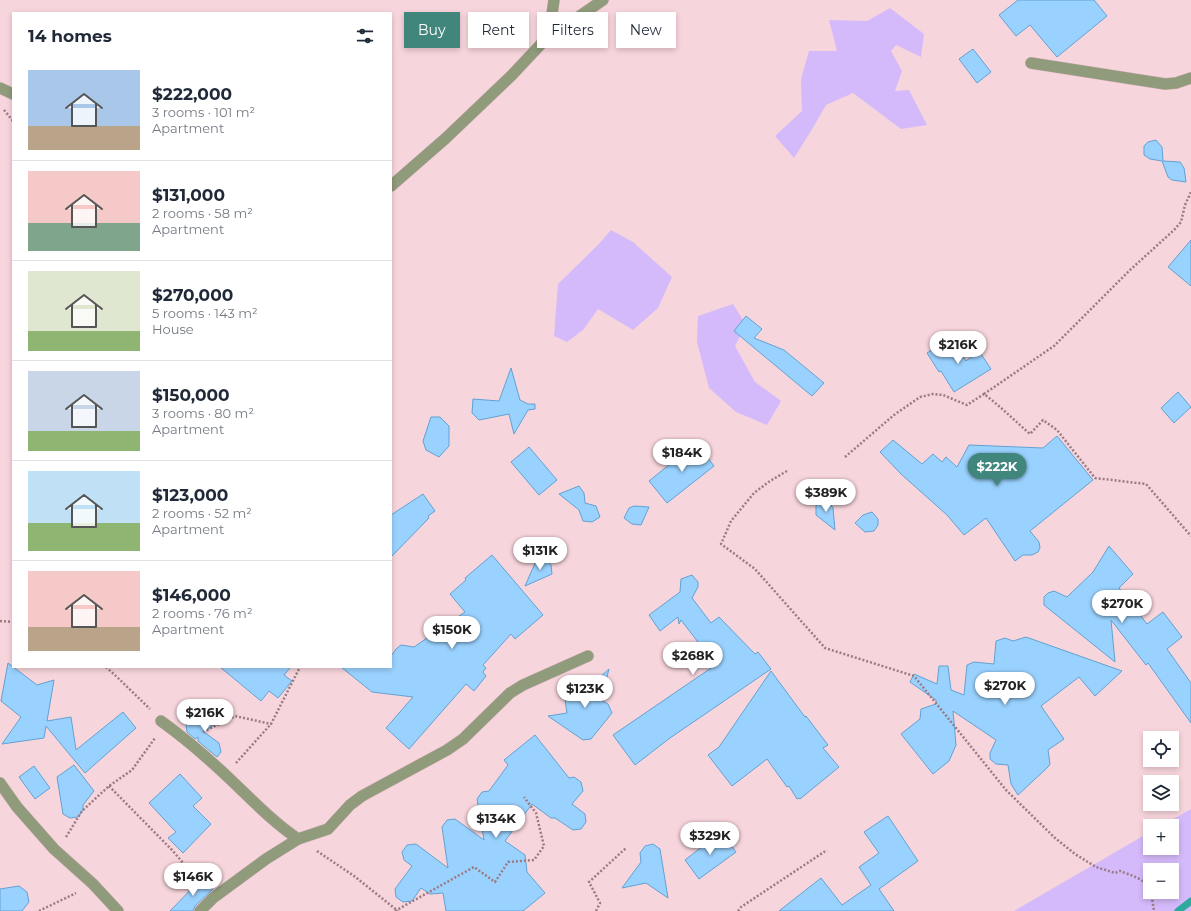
<!DOCTYPE html>
<html lang="en">
<head>
<meta charset="utf-8">
<style>
	:root { --surface:#fff; --page:#f6f6f7; --text:#1f2937; --muted:#747a83; --line:#e0e1e3; --accent:#41867d }
	body { margin:0; font-family:Montserrat,sans-serif; background:var(--page); color:var(--text); height:100vh; display:flex; flex-direction:column; font-size:15px; white-space:nowrap }
	* { box-sizing:border-box; margin:0 }
	p { font-size:13px; color:var(--muted) }
	.icon { flex:none; width:22px; height:22px; fill:none; stroke:currentColor; stroke-width:2; stroke-linecap:round; stroke-linejoin:round }
	.map { position:relative; flex:1; overflow:hidden }
	.drawer { position:absolute; left:12px; top:12px; width:380px; height:656px; display:flex; flex-direction:column; background:var(--surface); border-radius:0px; box-shadow:0 2px 6px #0003 }
	.drawer>* { flex:none }
	.guide { position:absolute; left:404px; top:12px; width:380px; height:36px; display:flex; gap:8px }
	.buttons { position:absolute; left:1143px; top:731px; display:grid; gap:8px }
	.buttons a { display:grid; place-items:center; width:36px; height:36px; border-radius:0px; background:var(--surface); box-shadow:0 2px 6px #0003; font-size:20px }
	.price { position:absolute; translate:-50% -34px; padding:0 9px; border-radius:14px; background:#fff; color:#222; font-size:13px; line-height:26px; filter:drop-shadow(0 1px 2px #0008) }
	.price::after { content:''; position:absolute; left:50%; top:24px; width:12px; height:9px; margin-left:-6px; background:inherit; clip-path:polygon(0 0,100% 0,50% 100%) }
	.price.selected { background:var(--accent); color:#fff }
	ul { padding:0; list-style:none }
	li { display:flex; align-items:center; gap:12px; height:100px; padding:0 16px }
	li+li { border-top:1px solid var(--line) }
	li span { display:grid; place-items:center; flex:none; width:112px; height:80px; border-radius:0px; color:#555 }
	li>.icon { margin-inline-start:auto }
	span .icon { width:48px; height:48px; fill:#fffc; stroke-width:1 }
	li b { font-size:17px }
	h2 { display:flex; justify-content:space-between; align-items:center; height:48px; padding:0 16px; font-size:17px }
	.chip { padding:0 14px; border-radius:0px; background:var(--surface); box-shadow:0 2px 6px #0003; font-size:14px; line-height:36px }
	.chip.selected { background:var(--accent); color:#fff }
	.map>svg:first-child { display:block }
	.green { fill:#d5bafb; fill-rule:evenodd }
	.lines { fill:none; stroke-linecap:round; stroke-linejoin:round }
	.stream { stroke:#2eaa9c; stroke-width:7 }
	.building { fill:#9ad2ff; stroke:#62a1d2 }
	.minor-casing { stroke:#d1b0b7; stroke-width:12 }
	.path { stroke:#9a7b82; stroke-width:2.5; stroke-dasharray:2 2; stroke-linecap:butt }
	.minor { stroke:#8f9b7a; stroke-width:11 }
</style>
</head>
<body>
<div class="map">
<svg width="1191" height="911" viewBox="0 0 1191 911">
	<rect width="100%" height="100%" fill="#f7d5dc"/>
	<!-- green -->
	<g class="green">
		<polygon points="890,8 924,34 921,57 896,45 891,51 902,71 895,91 909,90 927,125 901,129 853,93 826,105 811,131 794,158 775,136 802,111 801,79 809,51 837,51 829,20 867,21"/>
		<polygon points="611,230 633,242 672,277 658,308 633,330 598,309 583,330 567,342 554,336 558,284 598,245"/>
		<polygon points="733,304 746,325 735,346 755,382 781,401 767,425 736,412 709,388 697,342 698,316"/>
		<path d="M1191,809v102h-177l136,-79v16h22v-22h-11zM1150,870h22v22h-22z"/>
	</g>
	<g class="lines">
		<!-- stream -->
		<polyline class="stream" points="1178,911 1191,901"/>
	</g>
	<!-- building -->
	<g class="building">
		<polygon points="1018,0 1094,0 1107,16 1057,57 1030,25 1016,36 999,15"/>
		<polygon points="973,49 991,72 977,83 959,59"/>
		<polygon points="1156,140 1162,147 1163,161 1180,162 1184,168 1186,182 1172,180 1168,177 1162,161 1150,159 1144,155 1144,146 1148,142"/>
		<polygon points="1191,240 1191,286 1168,267"/>
		<polygon points="746,316 762,329 754,338 784,350 824,383 812,396 734,331"/>
		<polygon points="951,338 966,361 979,351 991,369 954,392 941,371 939,372 927,353"/>
		<polygon points="511,368 520,400 528,404 535,404 535,409 528,410 514,434 509,414 479,420 472,413 473,399 499,401"/>
		<polygon points="1178,392 1191,407 1174,423 1161,408"/>
		<polygon points="431,417 440,417 449,426 449,446 439,457 426,450 423,441"/>
		<polygon points="1057,436 1093,480 1030,531 1039,542 1040,548 1038,552 1032,555 1023,555 1015,561 986,518 964,535 947,515 901,474 880,452 893,440 922,464 933,454 942,462 946,457 957,467 969,445 1043,448"/>
		<polygon points="696,443 714,466 667,503 649,481"/>
		<polygon points="529,447 557,480 539,495 511,462"/>
		<polygon points="579,486 584,493 585,503 596,506 600,517 592,522 583,521 579,510 559,494"/>
		<polygon points="423,494 435,511 428,516 429,518 391,557 391,515"/>
		<polygon points="828,501 833,508 835,530 816,515 816,505"/>
		<polygon points="634,506 649,507 641,525 632,524 624,518 629,508"/>
		<polygon points="872,512 878,519 878,525 874,531 865,532 855,523 863,515"/>
		<polygon points="1109,546 1133,574 1119,588 1147,624 1163,612 1182,637 1167,649 1191,683 1191,723 1148,663 1146,665 1111,620 1115,662 1044,605 1044,597 1048,593 1054,591 1067,597 1093,572"/>
		<polygon points="492,555 543,615 515,639 511,634 483,665 486,668 483,672 486,676 474,691 466,684 409,749 386,728 413,697 372,692 341,667 391,667 391,656 396,649 401,645 414,647 465,612 450,594 466,580 465,578"/>
		<polygon points="541,560 547,560 551,565 552,574 525,586 536,561"/>
		<polygon points="692,575 698,582 698,587 692,598 711,623 719,617 755,654 758,652 771,669 670,738 635,765 613,735 714,666 698,649 701,646 681,620 679,624 678,617 660,631 649,615 680,592 681,579"/>
		<polygon points="1026,637 1122,671 1095,696 1079,677 1041,706 1064,739 1048,750 1050,764 1048,767 1018,795 1011,784 1008,765 996,764 990,759 990,753 996,740 953,711 956,745 949,761 933,774 901,734 920,719 921,709 936,704 936,700 910,682 914,674 937,684 939,666 948,666 951,690 964,695 967,665 974,662 994,664 996,641 1005,638 1013,641"/>
		<polygon points="8,663 37,685 54,680 47,721 71,717 76,750 123,712 136,728 85,773 46,726 44,738 2,744 21,717 1,701"/>
		<polygon points="220,667 291,667 284,675 292,681 278,698 269,691 261,701"/>
		<polygon points="609,669 601,700 608,704 612,713 591,739 583,740 548,716 567,713 564,693 569,686 577,685 585,690"/>
		<polygon points="771,671 805,717 806,716 828,745 823,748 839,767 800,799 799,798 797,799 789,786 787,787 767,759 732,786 708,755 719,747"/>
		<polygon points="229,714 204,732 219,743 221,752 217,757 198,741 198,737 195,739 187,732 186,724 192,720"/>
		<polygon points="535,735 569,778 574,777 581,782 583,791 572,804 585,814 586,822 581,829 573,830 555,818 551,818 532,804 505,841 525,855 527,872 545,893 523,911 446,911 443,893 430,894 421,888 412,901 403,902 396,897 395,889 412,866 404,860 402,852 407,845 416,844 448,868 442,827 447,820 455,819 484,840 477,799 482,792 489,791 508,765 504,760"/>
		<polygon points="74,765 94,791 83,805 83,810 78,817 70,818 63,814 57,777"/>
		<polygon points="34,766 50,788 35,799 19,777"/>
		<polygon points="180,774 202,798 193,806 211,824 183,853 168,838 176,832 149,803"/>
		<polygon points="888,816 918,861 879,889 894,911 779,911 821,878 842,905 871,885 859,867 879,853 864,832"/>
		<polygon points="721,832 736,852 699,879 685,860"/>
		<polygon points="653,844 660,849 668,898 646,883 622,888 641,862 640,853 645,846"/>
		<polygon points="202,878 213,889 195,906 193,911 170,911"/>
		<polygon points="19,886 27,892 29,902 22,911 0,911 0,889"/>
	</g>
	<g class="lines">
		<defs>
			<g id="minor">
				<polyline points="542,42 603,0"/>
				<polyline points="1031,63 1165,84 1176,83 1191,78"/>
				<polyline points="0,88 13,94"/>
				<polyline points="391,186 446,138 512,75 542,43 551,21 554,0"/>
				<path d="M161,721c25,18 48,38 70,59 22,21 42,42 67,59"/>
				<polyline points="0,783 17,807 54,849 93,884 118,911"/>
				<polyline points="200,911 213,898 266,859 298,839 328,829 350,805 362,796 447,750 463,739 510,693 523,685 588,656"/>
			</g>
		</defs>
		<!-- minor casing -->
		<use href="#minor" class="minor-casing"/>
		<!-- path -->
		<g class="path">
			<polyline points="4,110 13,121"/>
			<polyline points="984,394 1054,346 1130,270 1174,230 1181,222 1185,205 1191,192"/>
			<path d="M845,457l49,-42 26,-18 13,-3 10,1 24,10 17,-11c16,12 30,26 46,40l13,-14 14,10 38,48 51,6 45,52"/>
			<path d="M787,471l-17,10 -16,12 -23,28 -10,23 34,25 70,79 89,28 92,114 49,48 20,16 21,13 19,6 5,-2c10,4 26,8 30,19"/>
			<polyline points="0,621 13,622"/>
			<polyline points="106,667 117,677 150,709"/>
			<polyline points="203,732 235,716 271,724"/>
			<polyline points="236,763 271,724 300,667"/>
			<polyline points="109,786 172,850 202,885"/>
			<polyline points="66,837 82,811 109,786 132,770 155,738"/>
			<polyline points="317,851 354,876 398,911"/>
			<polyline points="1151,892 1154,911"/>
			<polyline points="39,911 76,893"/>
			<polyline points="395,911 474,867 495,882 508,862 534,860 544,846 536,813 524,797"/>
			<polyline points="596,911 600,903 589,882 626,848"/>
			<polyline points="738,911 741,907 827,850"/>
		</g>
		<!-- minor -->
		<use href="#minor" class="minor"/>
	</g>
</svg>
<div class="buttons">
<a><svg class="icon" aria-label="locate" viewBox="0 0 24 24"><circle cx="12" cy="12" r="6"/><path d="M12 2v4M12 18v4M2 12h4M18 12h4"/></svg></a>
<a><svg class="icon" aria-label="layers" viewBox="0 0 24 24"><path d="M12 4l9 5-9 5-9-5zM3 14l9 5 9-5"/></svg></a>
<a>+</a>
<a>−</a>
</div>
<b class="price" style="left:958px;top:365px">$216K</b>
<b class="price" style="left:682px;top:473px">$184K</b>
<b class="price selected" style="left:997px;top:487px">$222K</b>
<b class="price" style="left:826px;top:513px">$389K</b>
<b class="price" style="left:540px;top:571px">$131K</b>
<b class="price" style="left:1122px;top:624px">$270K</b>
<b class="price" style="left:452px;top:650px">$150K</b>
<b class="price" style="left:693px;top:676px">$268K</b>
<b class="price" style="left:1005px;top:706px">$270K</b>
<b class="price" style="left:585px;top:709px">$123K</b>
<b class="price" style="left:205px;top:733px">$216K</b>
<b class="price" style="left:496px;top:839px">$134K</b>
<b class="price" style="left:710px;top:856px">$329K</b>
<b class="price" style="left:193px;top:897px">$146K</b>
<div class="guide">
<a class="chip selected">Buy</a>
<a class="chip">Rent</a>
<a class="chip">Filters</a>
<a class="chip">New</a>
</div>
<section class="drawer">
<h2>14 homes<svg class="icon" aria-label="filters" viewBox="0 0 24 24"><path d="M4 7h16M4 17h16"/><circle cx="9" cy="7" r="2"/><circle cx="15" cy="17" r="2"/></svg></h2>
<ul>
<li><span style="background:linear-gradient(#a9c7e8 70%,#b9a48a 0)"><svg class="icon" aria-label="home" viewBox="0 0 24 24"><path d="M3 11l9-7 9 7M6 9v11h12V9"/></svg></span><div><b>$222,000</b><p>3 rooms · 101 m²</p><p>Apartment</p></div></li>
<li><span style="background:linear-gradient(#f6c9c9 65%,#7fa58c 0)"><svg class="icon" aria-label="home" viewBox="0 0 24 24"><path d="M3 11l9-7 9 7M6 9v11h12V9"/></svg></span><div><b>$131,000</b><p>2 rooms · 58 m²</p><p>Apartment</p></div></li>
<li><span style="background:linear-gradient(#dfe7d0 75%,#8fb573 0)"><svg class="icon" aria-label="home" viewBox="0 0 24 24"><path d="M3 11l9-7 9 7M6 9v11h12V9"/></svg></span><div><b>$270,000</b><p>5 rooms · 143 m²</p><p>House</p></div></li>
<li><span style="background:linear-gradient(#c9d6e8 75%,#8fb573 0)"><svg class="icon" aria-label="home" viewBox="0 0 24 24"><path d="M3 11l9-7 9 7M6 9v11h12V9"/></svg></span><div><b>$150,000</b><p>3 rooms · 80 m²</p><p>Apartment</p></div></li>
<li><span style="background:linear-gradient(#bfe0f5 65%,#8fb573 0)"><svg class="icon" aria-label="home" viewBox="0 0 24 24"><path d="M3 11l9-7 9 7M6 9v11h12V9"/></svg></span><div><b>$123,000</b><p>2 rooms · 52 m²</p><p>Apartment</p></div></li>
<li><span style="background:linear-gradient(#f6c9c9 70%,#b9a48a 0)"><svg class="icon" aria-label="home" viewBox="0 0 24 24"><path d="M3 11l9-7 9 7M6 9v11h12V9"/></svg></span><div><b>$146,000</b><p>2 rooms · 76 m²</p><p>Apartment</p></div></li>
</ul>
</section>
</div>
</body>
</html>
